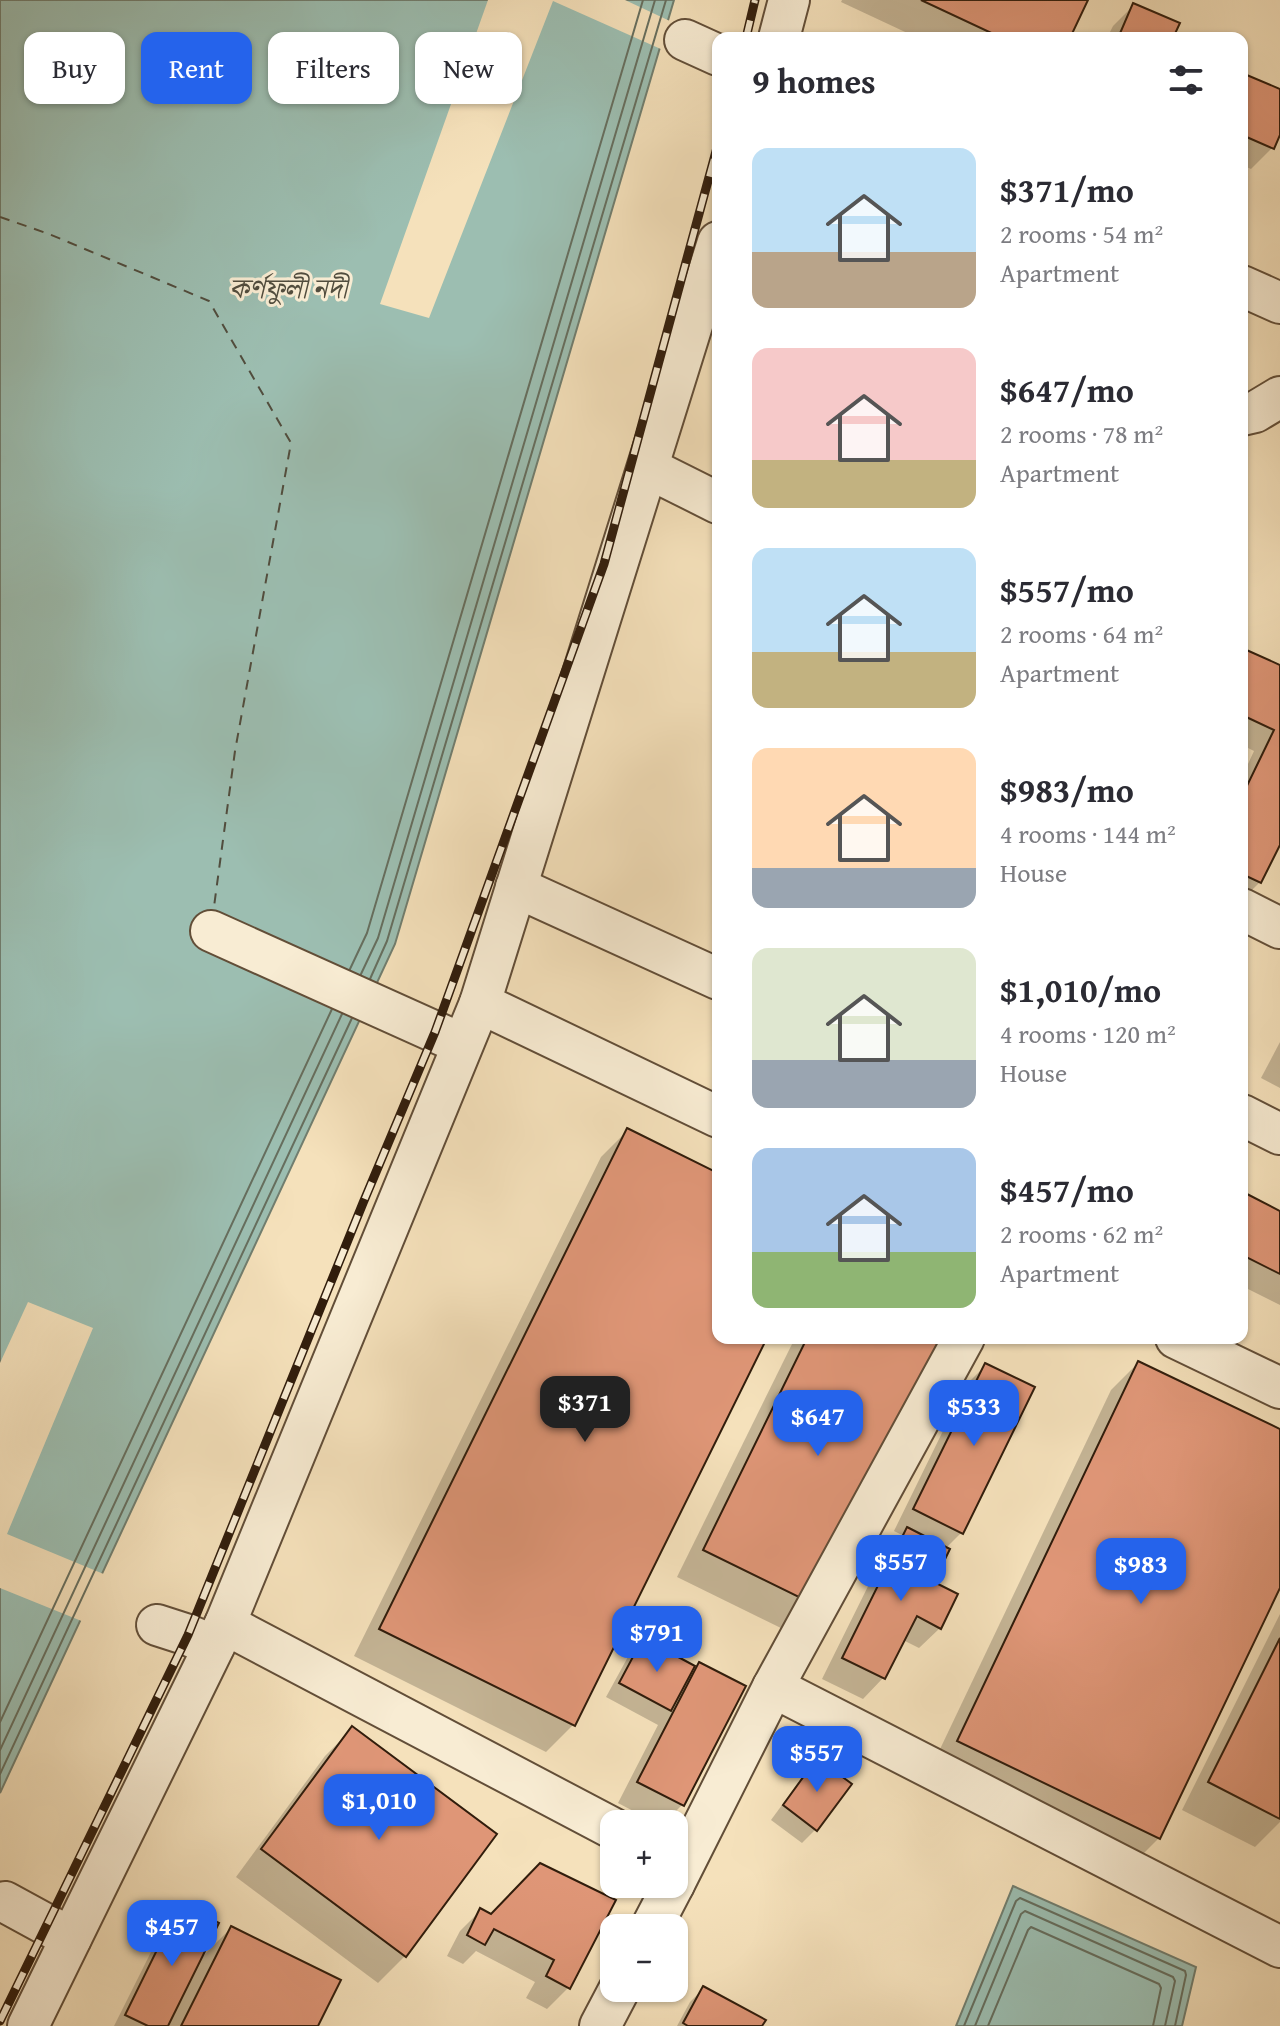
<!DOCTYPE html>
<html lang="en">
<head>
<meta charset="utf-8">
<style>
	:root { --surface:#fff; --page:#f7f7f7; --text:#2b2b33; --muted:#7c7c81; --accent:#2563eb }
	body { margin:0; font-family:"Gentium Book Plus","Noto Serif Bengali",serif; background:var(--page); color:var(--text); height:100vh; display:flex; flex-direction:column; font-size:30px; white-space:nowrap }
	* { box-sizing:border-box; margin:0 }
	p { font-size:26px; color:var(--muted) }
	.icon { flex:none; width:44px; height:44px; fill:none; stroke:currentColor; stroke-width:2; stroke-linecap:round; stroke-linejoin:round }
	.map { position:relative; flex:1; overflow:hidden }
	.side { position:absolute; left:712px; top:32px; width:536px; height:1312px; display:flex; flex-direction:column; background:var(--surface); border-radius:16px; box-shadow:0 2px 6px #0004 }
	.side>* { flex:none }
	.guide { position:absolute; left:24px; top:32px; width:568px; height:72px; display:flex; gap:16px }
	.controls { position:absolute; left:600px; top:1810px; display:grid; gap:16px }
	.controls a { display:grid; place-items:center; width:88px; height:88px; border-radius:16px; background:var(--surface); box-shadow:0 2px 6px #0004; font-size:40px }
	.price { position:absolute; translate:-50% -68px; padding:0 18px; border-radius:16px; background:var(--accent); color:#fff; font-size:26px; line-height:52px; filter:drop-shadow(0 2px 4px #0008) }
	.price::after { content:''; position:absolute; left:50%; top:48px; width:24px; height:18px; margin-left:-12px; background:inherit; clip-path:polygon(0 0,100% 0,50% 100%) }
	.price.on { background:#222; color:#fff }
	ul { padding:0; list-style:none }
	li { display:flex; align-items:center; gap:24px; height:200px; padding:0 40px }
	li span { display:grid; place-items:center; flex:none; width:224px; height:160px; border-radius:16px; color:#555 }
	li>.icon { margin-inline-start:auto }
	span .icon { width:96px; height:96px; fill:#fffc; stroke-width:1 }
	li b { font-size:34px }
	h2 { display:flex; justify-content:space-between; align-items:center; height:96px; padding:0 40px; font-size:34px }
	.chip { padding:0 28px; border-radius:16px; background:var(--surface); box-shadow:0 2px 6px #0004; font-size:28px; line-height:72px }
	.chip.on { background:var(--accent); color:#fff }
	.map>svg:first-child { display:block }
	.water { fill:#9cbeb1; stroke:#717e6f; stroke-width:2 }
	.pier { fill:#f5e1bb }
	.shadow { fill:#0003 }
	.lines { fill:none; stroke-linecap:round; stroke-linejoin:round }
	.shore { stroke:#666e5e; stroke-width:2 }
	.ferry { stroke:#514d3e; stroke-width:2; stroke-dasharray:10 8; stroke-linecap:butt }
	.building { fill:#df9677; stroke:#311d0c; stroke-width:2 }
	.minor-casing { stroke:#624e38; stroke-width:44 }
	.minor { stroke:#f8ecd3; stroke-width:40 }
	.rail-casing { stroke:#311d0c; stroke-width:9 }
	.rail { stroke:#f8ecd3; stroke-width:6; stroke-dasharray:18; stroke-linecap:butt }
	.labels { text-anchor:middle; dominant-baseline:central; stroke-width:6; stroke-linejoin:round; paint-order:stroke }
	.water-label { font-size:28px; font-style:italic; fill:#514d3e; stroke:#f8ecd3 }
</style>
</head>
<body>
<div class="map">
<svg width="1280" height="2026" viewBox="0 0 1280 2026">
	<rect width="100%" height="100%" fill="#f5e1bb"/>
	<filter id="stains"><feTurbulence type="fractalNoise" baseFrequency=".0025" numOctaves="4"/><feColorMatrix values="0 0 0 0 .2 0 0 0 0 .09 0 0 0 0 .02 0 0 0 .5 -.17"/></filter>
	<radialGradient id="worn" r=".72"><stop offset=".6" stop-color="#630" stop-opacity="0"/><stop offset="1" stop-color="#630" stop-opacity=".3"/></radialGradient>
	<!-- water -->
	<g class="water">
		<polygon points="0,0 674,0 395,944 0,1793"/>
		<polygon points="1013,1886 1196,1967 1182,2026 956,2026"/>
	</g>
	<!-- pier -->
	<g class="pier">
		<polygon points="488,0 625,0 672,22 663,50 553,1 429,318 380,304"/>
		<polygon points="28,1302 93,1328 7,1534 106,1575 84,1622 0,1588 0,1363"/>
	</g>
	<!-- shadow -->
	<g class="shadow">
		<polygon points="842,0 1085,0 1068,38 918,38 841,2"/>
		<polygon points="1134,5 1171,38 1107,38 1113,26"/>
		<polygon points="1242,75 1280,92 1280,130 1272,148 1251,169 1242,165"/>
		<polygon points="1242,650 1280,668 1280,840 1260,882 1242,900 1242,777 1254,751 1242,745"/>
		<polygon points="1280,1042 1280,1088 1261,1078"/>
		<polygon points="628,1130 718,1175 718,1338 765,1338 573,1725 546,1752 354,1656 601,1157"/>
		<polygon points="1247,1197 1280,1213 1280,1305 1242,1286 1242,1202"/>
		<polygon points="795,1338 940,1338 783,1629 677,1577"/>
		<polygon points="1138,1363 1280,1431 1280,1583 1159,1838 1132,1865 931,1768 1111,1390"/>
		<polygon points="986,1365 961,1533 945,1549 931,1583 940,1628 919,1648 903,1640 883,1678 863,1699 822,1679 886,1550 902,1535 894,1531 965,1386"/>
		<polygon points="1280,1614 1280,1822 1255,1847 1182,1810"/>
		<polygon points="643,1641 688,1676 700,1665 744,1687 682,1805 663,1824 658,1824 618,1803 658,1725 606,1697 629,1655"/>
		<polygon points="352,1729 405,1956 378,1983 236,1877 325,1756"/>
		<polygon points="817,1761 816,1829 802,1843 771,1820 804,1775"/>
		<polygon points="614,1900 568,1988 547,2009 526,1998 535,1982 476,1951 463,1964 447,1956 460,1931 481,1910 491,1916"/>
		<polygon points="180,1906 199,1960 231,1928 316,2026 114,2026 167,1920"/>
		<polygon points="704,1988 760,2026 677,2026 690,2002"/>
	</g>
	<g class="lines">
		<!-- shore -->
		<g class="shore">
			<polyline points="350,969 367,933 643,0"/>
			<polyline points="361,974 378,938 655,0"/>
			<polyline points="370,979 387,941 666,0"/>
			<polyline points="0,1722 332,1009"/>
			<polyline points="0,1750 342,1014"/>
			<polyline points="0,1774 352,1018"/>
			<polyline points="964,2026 1016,1901 1020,1898 1185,1971 1186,1975 1175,2026"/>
			<polyline points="975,2026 1021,1914 1025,1911 1173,1977 1175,1981 1165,2026"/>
			<polyline points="988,2026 1028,1930 1031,1927 1159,1984 1161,1988 1153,2026"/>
		</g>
		<!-- ferry -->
		<polyline class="ferry" points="0,217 49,234 209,301 291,443 235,751 213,914"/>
	</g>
	<!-- building -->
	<g class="building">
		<polygon points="921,0 1088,0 1070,38 1002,38"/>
		<polygon points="1133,3 1180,23 1173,38 1118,38"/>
		<polygon points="1242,73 1280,89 1280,135 1274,149 1242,135"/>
		<polygon points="1242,648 1280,665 1280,845 1261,883 1242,874 1242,796 1274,730 1242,715"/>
		<polygon points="627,1128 718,1173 718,1338 767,1338 575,1726 379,1629"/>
		<polygon points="1247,1194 1280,1211 1280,1274 1242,1255 1242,1204"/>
		<polygon points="807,1338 942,1338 811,1603 703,1550"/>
		<polygon points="1138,1361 1280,1429 1280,1588 1160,1839 957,1741"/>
		<polygon points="985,1363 1035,1387 963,1534 913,1509"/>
		<polygon points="907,1527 950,1549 934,1582 958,1594 941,1629 917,1616 885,1679 842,1658"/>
		<polygon points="643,1638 695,1666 671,1711 619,1683"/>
		<polygon points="1280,1638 1280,1819 1208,1782"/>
		<polygon points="699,1662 746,1686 684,1806 637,1782"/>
		<polygon points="352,1726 497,1834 406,1957 261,1849"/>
		<polygon points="817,1758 852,1784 817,1831 783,1805"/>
		<polygon points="540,1863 616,1900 570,1989 546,1976 554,1960 494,1929 485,1945 467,1935 480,1908 491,1914"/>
		<polygon points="180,1903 219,1923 168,2026 148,2026 125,2015"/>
		<polygon points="231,1926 341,1980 318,2026 181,2026"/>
		<polygon points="703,1986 766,2020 762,2026 688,2026 683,2023"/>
	</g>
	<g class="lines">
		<defs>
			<g id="minor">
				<polyline points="779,38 789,0"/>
				<polyline points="685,40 718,55"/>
				<polyline points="1242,286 1280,303"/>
				<polyline points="1242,415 1255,412 1280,397"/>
				<polyline points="648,468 718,503"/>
				<polyline points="516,887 718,979"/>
				<polyline points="1242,909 1280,928"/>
				<polyline points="211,931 462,1044"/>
				<polyline points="480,1003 718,1117"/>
				<polyline points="1242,1115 1280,1134"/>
				<polyline points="1176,1338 1280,1388"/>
				<polyline points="225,1624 614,1829"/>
				<polyline points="157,1625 188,1635 214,1646"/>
				<polyline points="773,1687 1280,1947"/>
				<polyline points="674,1884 773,1687 964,1338"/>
				<polyline points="5,1902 71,1938"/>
				<polyline points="651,1928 674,1884"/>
				<polyline points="28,2026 225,1624 480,1003 718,242"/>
				<polyline points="600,2026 620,1988"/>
			</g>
		</defs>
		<!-- minor casing -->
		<use href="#minor" class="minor-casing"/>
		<!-- minor -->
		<use href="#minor" class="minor"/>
		<defs>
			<g id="rail">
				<polyline points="746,38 755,0"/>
				<polyline points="0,2021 188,1635 363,1203 435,1032 604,564 718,144"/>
			</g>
		</defs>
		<!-- rail casing -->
		<use href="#rail" class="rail-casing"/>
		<!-- rail -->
		<use href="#rail" class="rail"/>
	</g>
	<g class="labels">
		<!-- water labels -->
		<g class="water-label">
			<text x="288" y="287">কর্ণফুলী নদী</text>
		</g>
	</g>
	<rect width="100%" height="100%" filter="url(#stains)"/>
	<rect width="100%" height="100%" fill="url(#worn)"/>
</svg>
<div class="controls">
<a>+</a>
<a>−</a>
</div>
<b class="price on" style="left:585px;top:1444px">$371</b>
<b class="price" style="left:974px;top:1448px">$533</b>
<b class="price" style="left:818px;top:1458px">$647</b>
<b class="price" style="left:901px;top:1603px">$557</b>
<b class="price" style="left:1141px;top:1606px">$983</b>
<b class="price" style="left:657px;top:1674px">$791</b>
<b class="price" style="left:817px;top:1794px">$557</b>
<b class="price" style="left:379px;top:1842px">$1,010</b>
<b class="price" style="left:172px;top:1968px">$457</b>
<div class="guide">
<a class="chip">Buy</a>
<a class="chip on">Rent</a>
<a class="chip">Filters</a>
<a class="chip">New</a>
</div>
<section class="side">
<h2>9 homes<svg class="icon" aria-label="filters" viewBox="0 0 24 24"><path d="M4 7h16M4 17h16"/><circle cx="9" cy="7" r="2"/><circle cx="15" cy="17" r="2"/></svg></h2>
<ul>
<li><span style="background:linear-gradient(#bfe0f5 65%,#b9a48a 0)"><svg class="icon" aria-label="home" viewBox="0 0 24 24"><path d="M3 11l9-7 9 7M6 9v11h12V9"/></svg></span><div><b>$371/mo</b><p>2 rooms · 54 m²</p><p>Apartment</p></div></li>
<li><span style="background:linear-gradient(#f6c9c9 70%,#c2b280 0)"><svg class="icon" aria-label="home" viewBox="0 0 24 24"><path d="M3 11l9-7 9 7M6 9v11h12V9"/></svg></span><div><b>$647/mo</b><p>2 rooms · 78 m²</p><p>Apartment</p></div></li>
<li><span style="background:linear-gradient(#bfe0f5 65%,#c2b280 0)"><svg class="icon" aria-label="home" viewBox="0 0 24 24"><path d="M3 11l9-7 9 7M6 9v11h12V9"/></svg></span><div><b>$557/mo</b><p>2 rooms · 64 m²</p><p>Apartment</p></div></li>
<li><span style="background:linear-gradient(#ffd9b3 75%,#9aa5b1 0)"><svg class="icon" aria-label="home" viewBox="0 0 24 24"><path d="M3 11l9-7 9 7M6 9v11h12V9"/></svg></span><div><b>$983/mo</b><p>4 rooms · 144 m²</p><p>House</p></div></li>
<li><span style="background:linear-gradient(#dfe7d0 70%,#9aa5b1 0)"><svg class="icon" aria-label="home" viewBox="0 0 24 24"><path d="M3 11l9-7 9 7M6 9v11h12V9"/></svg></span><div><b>$1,010/mo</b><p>4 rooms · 120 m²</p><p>House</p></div></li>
<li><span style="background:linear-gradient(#a9c7e8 65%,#8fb573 0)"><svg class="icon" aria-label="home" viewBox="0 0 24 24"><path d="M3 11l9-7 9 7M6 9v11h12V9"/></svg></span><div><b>$457/mo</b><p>2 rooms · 62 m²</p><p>Apartment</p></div></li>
</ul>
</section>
</div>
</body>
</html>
